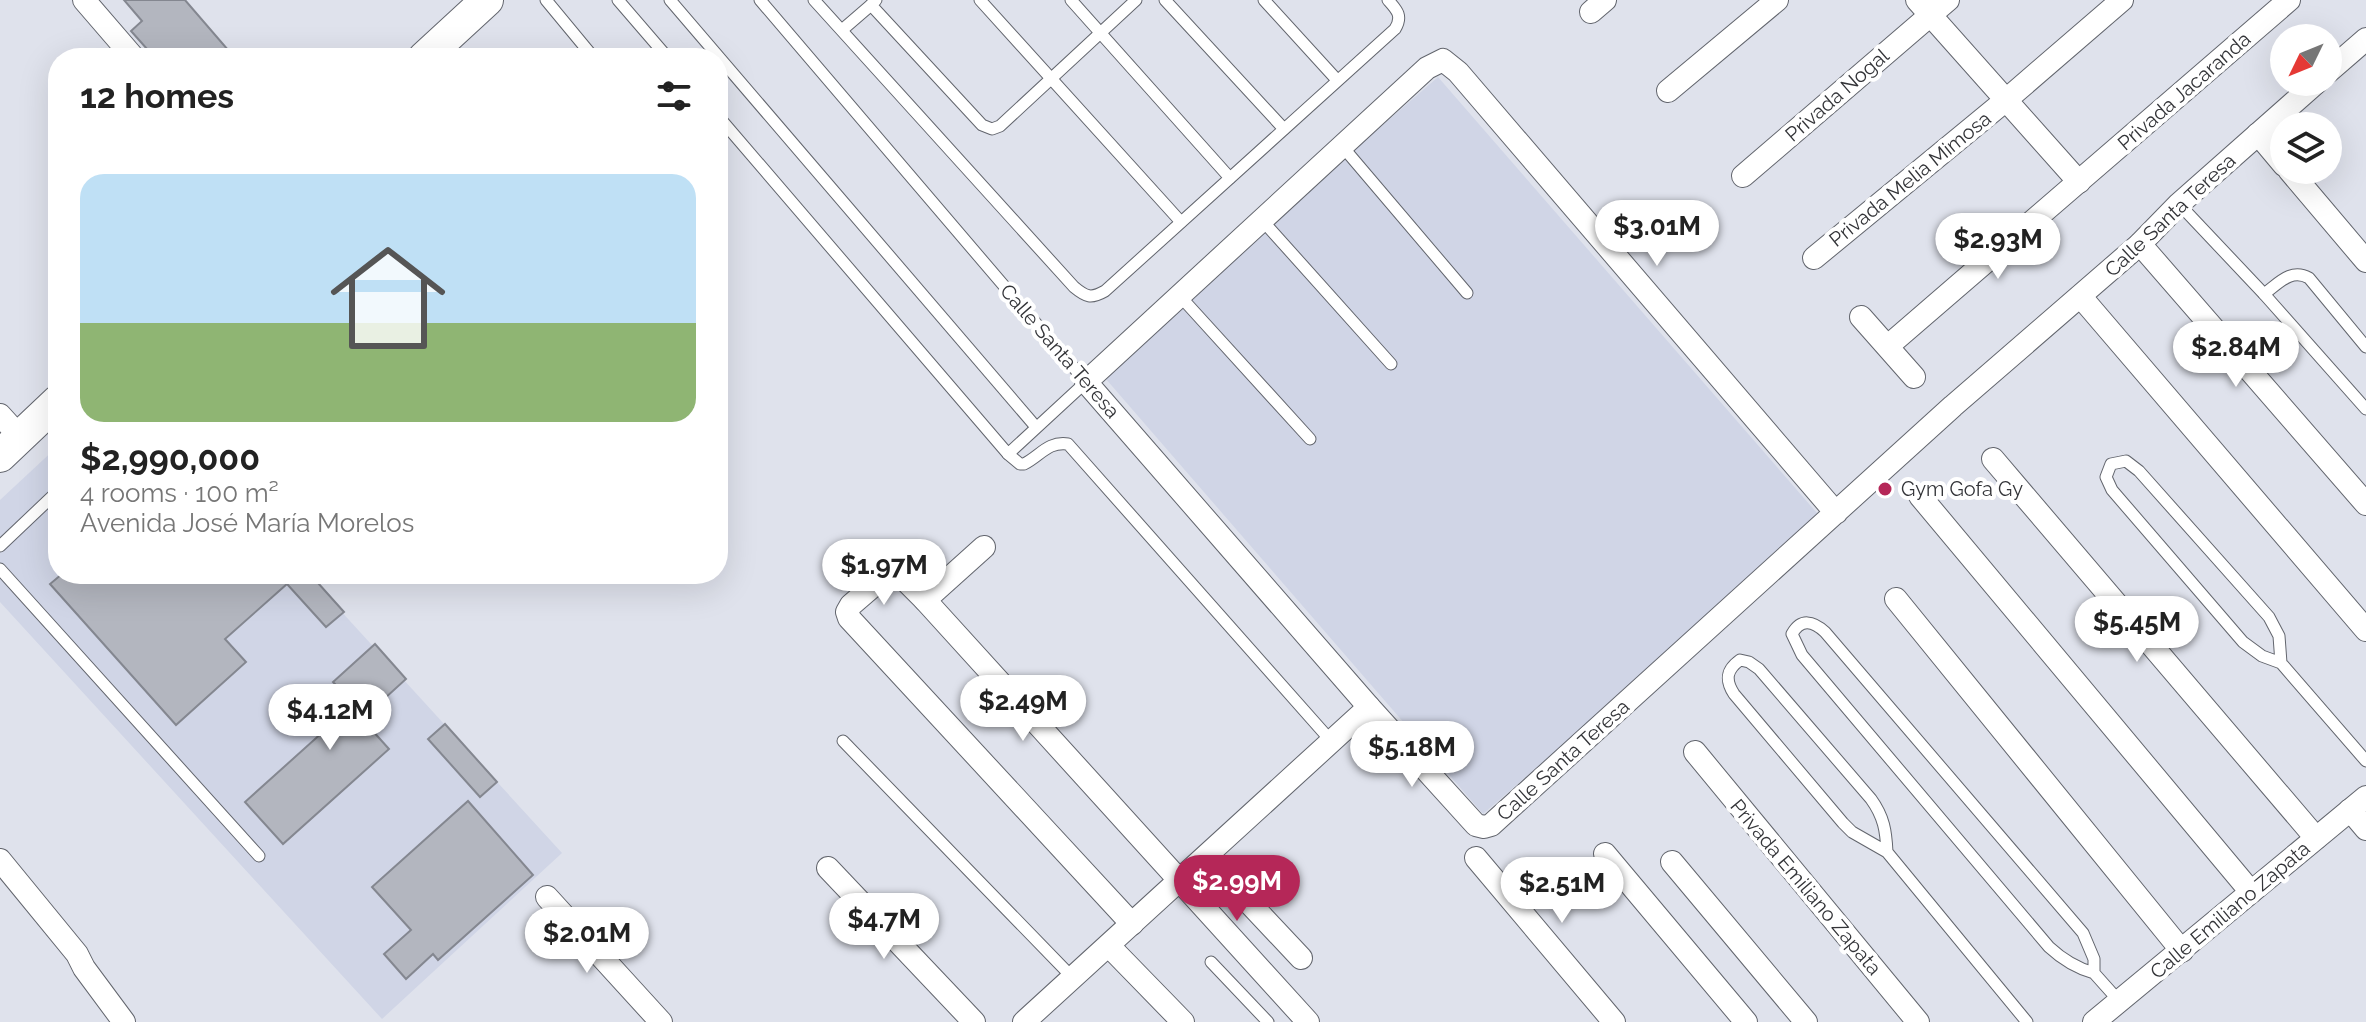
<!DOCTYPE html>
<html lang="en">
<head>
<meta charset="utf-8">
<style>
	:root { --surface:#fff; --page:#f2f2f2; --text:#222; --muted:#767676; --accent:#b52758 }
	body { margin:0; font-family:Raleway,sans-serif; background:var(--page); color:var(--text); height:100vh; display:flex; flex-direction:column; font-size:30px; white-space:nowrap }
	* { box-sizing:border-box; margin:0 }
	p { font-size:26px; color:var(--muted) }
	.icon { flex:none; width:44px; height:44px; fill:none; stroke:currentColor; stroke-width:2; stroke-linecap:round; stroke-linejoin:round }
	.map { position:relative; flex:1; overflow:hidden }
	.side { position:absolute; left:48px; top:48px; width:680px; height:536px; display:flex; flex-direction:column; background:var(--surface); border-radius:32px; box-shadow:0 8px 32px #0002 }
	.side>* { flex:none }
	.needle { width:52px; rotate:227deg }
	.tools { position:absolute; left:2270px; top:24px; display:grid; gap:16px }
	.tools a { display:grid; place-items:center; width:72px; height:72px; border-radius:50%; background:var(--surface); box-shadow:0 8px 32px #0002; font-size:40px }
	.price { position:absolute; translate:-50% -68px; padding:0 18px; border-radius:28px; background:#fff; color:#222; font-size:26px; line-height:52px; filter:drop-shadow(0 2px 4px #0008) }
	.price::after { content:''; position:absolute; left:50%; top:48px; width:24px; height:18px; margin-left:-12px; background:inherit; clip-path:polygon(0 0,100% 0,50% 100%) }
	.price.current { background:var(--accent); color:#fff }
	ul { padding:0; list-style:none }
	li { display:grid; align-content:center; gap:16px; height:424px; padding:0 32px }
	li span { display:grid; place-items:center; height:248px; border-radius:24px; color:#555 }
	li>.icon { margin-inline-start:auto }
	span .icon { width:144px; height:144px; fill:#fffc; stroke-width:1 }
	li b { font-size:34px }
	h2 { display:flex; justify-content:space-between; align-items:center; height:96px; padding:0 32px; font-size:34px }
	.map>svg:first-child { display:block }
	.built { fill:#d0d5e6 }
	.building { fill:#b3b6bf; stroke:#848790; stroke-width:2 }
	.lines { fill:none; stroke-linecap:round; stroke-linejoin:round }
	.service-casing { stroke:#62656d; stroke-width:13 }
	.minor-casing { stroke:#62656d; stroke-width:24 }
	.secondary-casing { stroke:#62656d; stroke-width:34 }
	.service { stroke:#fff; stroke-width:11 }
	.minor { stroke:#fff; stroke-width:22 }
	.secondary { stroke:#fff; stroke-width:32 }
	.poi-dot { fill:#b52758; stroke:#fff; stroke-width:3 }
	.labels { text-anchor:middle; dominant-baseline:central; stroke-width:8; stroke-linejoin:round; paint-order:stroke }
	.street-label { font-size:20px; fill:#333438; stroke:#fff }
	.poi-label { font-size:20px; fill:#333438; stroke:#fff; text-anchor:start }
</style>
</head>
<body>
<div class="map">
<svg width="2366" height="1022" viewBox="0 0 2366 1022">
	<rect width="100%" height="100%" fill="#dfe2ec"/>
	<!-- built -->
	<g class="built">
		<polygon points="1438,77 1823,520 1483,814 1099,371"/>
		<polygon points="58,446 58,574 307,574 562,853 382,1019 0,602 0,500"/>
	</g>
	<!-- building -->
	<g class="building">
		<polygon points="124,0 185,0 235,58 155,58 131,31 142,21"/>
		<polygon points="62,574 310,574 344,612 326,627 287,584 225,639 246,662 176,725 50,584"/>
		<polygon points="375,644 406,679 362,719 389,749 283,844 245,802 354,704 333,682"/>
		<polygon points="445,724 497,782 480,797 428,739"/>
		<polygon points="468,801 533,875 438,960 433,954 406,979 384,954 411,930 372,887"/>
	</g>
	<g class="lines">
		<defs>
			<g id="service">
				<polyline points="546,0 594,58"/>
				<polyline points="618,0 668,58"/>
				<polyline points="670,0 1036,427"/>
				<path d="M814,0l260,287c12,10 17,12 31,4l290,-262c8,-13 2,-19 -7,-29"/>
				<polyline points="876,0 871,5 982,125 992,129 1000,126 1136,0"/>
				<polyline points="980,0 1181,222"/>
				<polyline points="1071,0 1230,178"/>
				<polyline points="1165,0 1284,129"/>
				<polyline points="1264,0 1337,80"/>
				<polyline points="842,30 871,5"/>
				<polyline points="718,116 1008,454 1086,382 760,0"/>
				<polyline points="1342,146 1467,293"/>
				<polyline points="2179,204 2264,294 2366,409"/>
				<polyline points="1262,220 1391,364"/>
				<path d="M2264,294c15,-11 27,-26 45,-16l57,69"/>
				<polyline points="1179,295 1310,439"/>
				<path d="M1008,454l12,10h4c16,-8 24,-23 44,-20l264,298"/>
				<polyline points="0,546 58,491"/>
				<polyline points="0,569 259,856"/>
				<polyline points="2281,663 2262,656 2243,642 2112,490 2106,477 2111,464 2126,461 2139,471 2269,617 2279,636 2281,663 2366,761"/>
				<polyline points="843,741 1073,978"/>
				<path d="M1887,852c-1,-21 -3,-35 -16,-53l-112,-130 -10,-7 -9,-2c-14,10 -15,20 -6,34l109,129 9,9 35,20 140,170"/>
				<polyline points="1211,962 1268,1022"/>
				<path d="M2094,973c-18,-5 -31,-13 -45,-26l-247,-292 -10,-21c9,-16 21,-13 33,-2l258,301 11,26v14l25,28"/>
			</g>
			<g id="minor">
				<polyline points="84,0 134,58"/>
				<polyline points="1917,0 2079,182"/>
				<polyline points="1591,12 1605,0"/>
				<polyline points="2328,72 2366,39"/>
				<polyline points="1668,91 1777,0"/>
				<polyline points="2258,134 2284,165"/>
				<polyline points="2289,170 2366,261"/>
				<polyline points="1743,176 1948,0"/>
				<polyline points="2140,244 2366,504"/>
				<polyline points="1814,258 2006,100 2122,0"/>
				<polyline points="2081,297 2366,630"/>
				<polyline points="1861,317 1914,377"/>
				<polyline points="1888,346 2289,0"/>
				<polyline points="0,415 20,437"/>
				<polyline points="1993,459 2316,838"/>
				<polyline points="1920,496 2251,892"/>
				<polyline points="1836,513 1458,72 1443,60 1427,68 1086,382 1369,707 1476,825 1484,827 1491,825 1953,406 2140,244 2179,204 2317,82"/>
				<polyline points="1896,599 2182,951"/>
				<polyline points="925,600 984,547"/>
				<polyline points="1695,752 1918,1022"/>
				<polyline points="2350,810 2366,829"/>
				<polyline points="1605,854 1746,1022"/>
				<polyline points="1206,857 1301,958"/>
				<polyline points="1476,858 1614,1022"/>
				<polyline points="0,860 77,954 84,968 124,1022"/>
				<polyline points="1672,862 1806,1022"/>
				<polyline points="828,868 974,1022"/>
				<polyline points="547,897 661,1022"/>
				<polyline points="1132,924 849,618 847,612 851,605 887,574 892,571 899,574 925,600 1308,1022"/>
				<polyline points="1109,946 1183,1022"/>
				<polyline points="1024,1022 1369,707"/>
				<polyline points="2094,1022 2366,797"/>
			</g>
			<g id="secondary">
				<polyline points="424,58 487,0"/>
				<polyline points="0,456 58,401"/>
			</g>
		</defs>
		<!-- service casing -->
		<use href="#service" class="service-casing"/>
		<!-- minor casing -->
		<use href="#minor" class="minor-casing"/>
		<!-- secondary casing -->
		<use href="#secondary" class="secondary-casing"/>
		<!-- service -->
		<use href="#service" class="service"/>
		<!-- minor -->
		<use href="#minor" class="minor"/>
		<!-- secondary -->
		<use href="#secondary" class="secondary"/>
	</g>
	<!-- markers -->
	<circle class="poi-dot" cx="1885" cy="489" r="8"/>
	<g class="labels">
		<!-- street labels -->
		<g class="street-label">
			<text transform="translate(2184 91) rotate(-41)">Privada Jacaranda</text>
			<text transform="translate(1837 95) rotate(-41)">Privada Nogal</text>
			<text transform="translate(1910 179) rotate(-39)">Privada Melia Mimosa</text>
			<text transform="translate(2170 215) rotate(-43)">Calle Santa Teresa</text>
			<text transform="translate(1060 351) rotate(49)">Calle Santa Teresa</text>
			<text transform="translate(1563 760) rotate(-42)">Calle Santa Teresa</text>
			<text transform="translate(1806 887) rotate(50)">Privada Emiliano Zapata</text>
			<text transform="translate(2230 910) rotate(-40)">Calle Emiliano Zapata</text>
		</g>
		<!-- poi labels -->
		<g class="poi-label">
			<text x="1901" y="489">Gym Gofa Gy</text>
		</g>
	</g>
</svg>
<div class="tools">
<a><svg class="needle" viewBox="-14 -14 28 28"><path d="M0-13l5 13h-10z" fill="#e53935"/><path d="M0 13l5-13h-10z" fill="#767676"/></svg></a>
<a><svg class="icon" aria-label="layers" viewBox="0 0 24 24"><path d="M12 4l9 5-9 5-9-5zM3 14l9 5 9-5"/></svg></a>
</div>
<b class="price" style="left:1657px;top:268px">$3.01M</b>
<b class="price" style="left:1998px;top:281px">$2.93M</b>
<b class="price" style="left:2236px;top:389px">$2.84M</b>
<b class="price" style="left:884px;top:607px">$1.97M</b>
<b class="price" style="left:2137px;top:664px">$5.45M</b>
<b class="price" style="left:1023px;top:743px">$2.49M</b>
<b class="price" style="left:330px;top:752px">$4.12M</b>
<b class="price" style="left:1412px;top:789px">$5.18M</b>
<b class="price current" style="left:1237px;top:923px">$2.99M</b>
<b class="price" style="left:1562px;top:925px">$2.51M</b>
<b class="price" style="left:884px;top:961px">$4.7M</b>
<b class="price" style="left:587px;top:975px">$2.01M</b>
<section class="side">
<h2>12 homes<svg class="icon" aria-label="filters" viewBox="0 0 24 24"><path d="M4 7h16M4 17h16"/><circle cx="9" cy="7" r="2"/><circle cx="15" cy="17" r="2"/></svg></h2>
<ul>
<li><span style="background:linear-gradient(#bfe0f5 60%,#8fb573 0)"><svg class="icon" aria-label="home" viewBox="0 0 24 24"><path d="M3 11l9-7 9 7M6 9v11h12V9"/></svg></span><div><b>$2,990,000</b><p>4 rooms · 100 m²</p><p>Avenida José María Morelos</p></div></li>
</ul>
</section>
</div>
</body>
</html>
